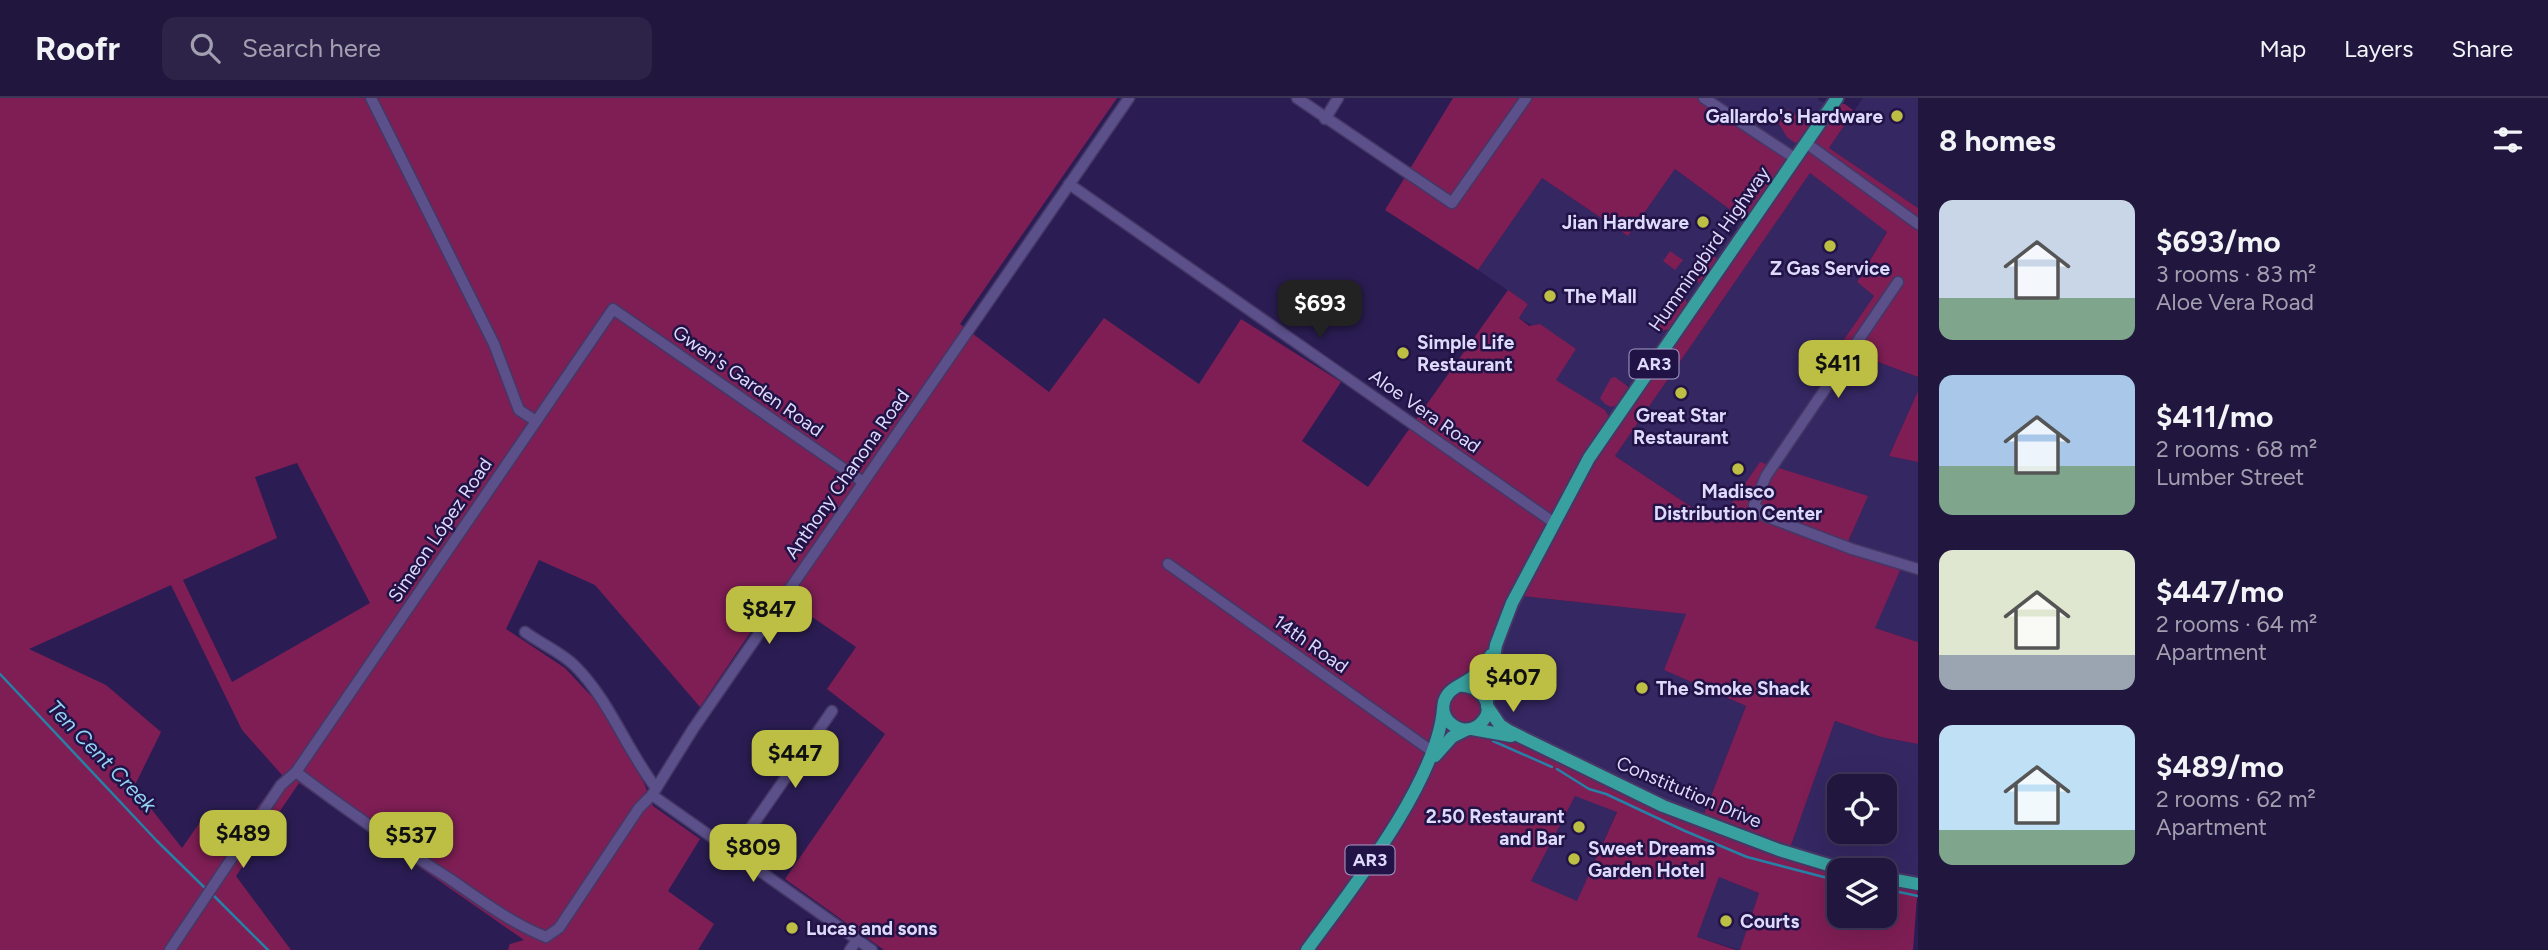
<!DOCTYPE html>
<html lang="en">
<head>
<meta charset="utf-8">
<style>
	:root { --surface:#20163e; --page:#2d2349; --text:#f1f3f6; --muted:#a29fb0; --line:#3d3558; --accent:#bcbf44 }
	body { margin:0; font-family:Figtree,sans-serif; background:var(--page); color:var(--text); height:100vh; display:flex; flex-direction:column; font-size:26px; white-space:nowrap }
	* { box-sizing:border-box; margin:0 }
	p { font-size:23px; color:var(--muted) }
	.icon { flex:none; width:38px; height:38px; fill:none; stroke:currentColor; stroke-width:2; stroke-linecap:round; stroke-linejoin:round }
	.map { position:relative; flex:1; overflow:hidden }
	.drawer { display:flex; flex-direction:column; background:var(--surface); width:630px }
	.drawer>* { flex:none }
	.controls { position:absolute; left:1827px; top:676px; display:grid; gap:14px }
	.controls a { display:grid; place-items:center; width:70px; height:70px; border-radius:14px; background:var(--surface); box-shadow:0 7px 28px #0002,0 0 0 2px var(--line); font-size:35px }
	.price { position:absolute; translate:-50% -60px; padding:0 16px; border-radius:14px; background:var(--accent); color:#111; font-size:23px; line-height:46px; filter:drop-shadow(0 2px 4px #0008) }
	.price::after { content:''; position:absolute; left:50%; top:42px; width:21px; height:16px; margin-left:-10px; background:inherit; clip-path:polygon(0 0,100% 0,50% 100%) }
	.price.on { background:#222; color:#fff }
	ul { padding:0; list-style:none }
	li { display:flex; align-items:center; gap:21px; height:175px; padding:0 21px }
	li span { display:grid; place-items:center; flex:none; width:196px; height:140px; border-radius:14px; color:#555 }
	li>.icon { margin-inline-start:auto }
	span .icon { width:84px; height:84px; fill:#fffc; stroke-width:1 }
	li b { font-size:30px }
	h2 { display:flex; justify-content:space-between; align-items:center; height:84px; padding:0 21px; font-size:30px }
	header { display:flex; align-items:center; gap:42px; box-sizing:border-box; height:98px; padding:0 35px; background:var(--surface); border-bottom:2px solid var(--line) }
	header strong { font-size:33px }
	nav { display:flex; gap:38px; margin-inline-start:auto; font-size:24px }
	.search { width:490px; height:63px; background:var(--page); display:flex; align-items:center; gap:18px; box-sizing:border-box; padding:0 24px; border-radius:14px; color:var(--muted); font-size:26px }
	main { display:flex; flex:1; min-height:0 }
	.map>svg:first-child { display:block }
	.built { fill:#352762; fill-rule:evenodd }
	.green { fill:#7e1e54; fill-rule:evenodd }
	.lines { fill:none; stroke-linecap:round; stroke-linejoin:round }
	.stream { stroke:#2781a7; stroke-width:2.5 }
	.minor-casing { stroke:#453766; stroke-width:13 }
	.major-casing { stroke:#453766; stroke-width:16 }
	.minor { stroke:#5b508a; stroke-width:10 }
	.major { stroke:#38a09e; stroke-width:12 }
	.poi-dot { fill:#bcbf44; stroke:#221347; stroke-width:2.5 }
	.labels { text-anchor:middle; dominant-baseline:central; stroke-width:5; stroke-linejoin:round; paint-order:stroke }
	.shield { fill:#221347; stroke:#a69ec6; stroke-width:2 }
	.shield-label { font-size:18px; font-weight:bold; fill:#dedafc }
	.poi-label { font-size:19px; font-weight:bold; fill:#dedafc; stroke:#221347; text-anchor:start }
	.street-label { font-size:19px; fill:#dedafc; stroke:#221347 }
	.water-label { font-size:21px; font-style:italic; fill:#92d2f3; stroke:#221347 }
</style>
</head>
<body>
<header>
<strong>Roofr</strong>
<div class="search"><svg class="icon" aria-label="search" viewBox="0 0 24 24"><circle cx="10" cy="10" r="6"/><path d="M15 15l6 6"/></svg>Search here</div>
<nav><a>Map</a><a>Layers</a><a>Share</a></nav>
</header>
<main>
<div class="map">
<svg width="1918" height="852" viewBox="0 0 1918 852">
	<rect width="100%" height="100%" fill="#2b1d53"/>
	<!-- built -->
	<g class="built">
		<polygon points="1714,0 1818,0 1818,2 1826,5 1814,23 1810,11 1802,21 1788,12 1778,27 1795,45 1799,45 1792,54"/>
		<polygon points="1863,0 1918,0 1918,110 1829,50"/>
		<polygon points="1675,71 1744,122 1737,132 1736,129 1728,129 1726,132 1725,136 1732,140 1717,162 1713,153 1708,149 1699,185 1702,183 1663,234 1670,231 1630,290 1628,286 1610,320 1605,312 1555,282 1576,251 1519,220 1528,206 1478,172 1542,80 1628,138"/>
		<polygon points="1810,75 1887,133 1857,184 1874,198 1820,276 1843,290 1865,259 1918,279 1918,293 1889,358 1918,364 1918,544 1875,530 1848,445 1867,398 1717,426 1615,358"/>
		<polygon points="1521,498 1686,516 1664,572 1746,608 1704,716 1620,685 1508,631 1494,610 1495,566"/>
		<path d="M1835,623l46,16 37,7v134l-29,-4 -4,-1v-3h-13l-38,-9 -44,-13zM1839,688h46v45h-46z"/>
		<polygon points="1575,697 1617,713 1577,804 1531,783"/>
		<polygon points="1719,779 1759,795 1740,852 1697,839"/>
	</g>
	<!-- green -->
	<g class="green">
		<path d="M0,0h1117l-157,226 89,68 55,-74 95,66 42,-65 100,63 -39,59 66,46 140,-197 20,14 -9,14 10,8 11,-2 36,25 -20,31 49,30 5,8c-48,75 -91,151 -122,234l-8,13 -17,13 -11,3 -11,11 -4,13v20l-6,22 -26,51 -102,152h-419l-99,-71 100,-145 -58,-45 29,-42 -79,-54 -77,114 -105,-122 -56,-25 -33,69 59,39 31,33 48,82 9,23 47,33 -32,52 46,33 -16,26h-190l2,-6 14,-4 -225,-157 -63,93 55,74h-291zM297,365l73,140 -138,79 -49,-102 94,-42 -22,-61zM171,487l71,145 40,45 -56,74 -21,-34 -23,33 -48,-61 27,-55 -55,-47 -77,-36z"/>
		<polygon points="1453,0 1714,0 1792,54 1744,122 1675,71 1628,138 1542,80 1478,172 1385,112"/>
		<path d="M1840,6h5l9,7 -25,37 89,60v169l-53,-20 -22,32 -23,-15 54,-78 -17,-14 30,-50 -77,-59 -195,283 102,68 43,-62 108,34 -20,46 57,17 -30,69 43,14v102l-37,-7 -46,-16 -45,127 49,22v45h46v-37l33,6 -5,66h-173l19,-57 -40,-16 -22,60 39,13h-421l63,-93 64,-107c20,-21 47,-16 71,-7l5,-10 102,50 84,31 42,-108 -82,-36 22,-56 -165,-18 62,-117 25,-39zM1575,698l42,16 -40,89 -46,-20z"/>
		<path d="M1809,10c10,13 -2,23 -10,34l-4,1 -8,-6 -9,-14 10,-14 14,10z"/>
		<polygon points="1707,149 1713,153 1717,162 1699,185 1686,181"/>
		<polygon points="1670,153 1683,162 1675,172 1663,163"/>
		<polygon points="1677,193 1684,197 1687,205 1670,231 1659,234 1653,230"/>
		<polygon points="1615,279 1630,290 1618,307 1611,309 1605,306 1600,300 1611,280"/>
		<polygon points="1918,293 1918,364 1889,358"/>
		<circle cx="1466" cy="609" r="16"/>
	</g>
	<g class="lines">
		<!-- stream -->
		<g class="stream">
			<polyline points="0,576 157,743 206,791"/>
			<polyline points="1493,643 1552,669"/>
			<polyline points="1557,671 1589,691 1606,696 1685,733 1747,759 1839,783"/>
			<polyline points="1885,791 1918,798"/>
			<polyline points="211,795 268,852"/>
		</g>
		<defs>
			<g id="minor">
				<polyline points="371,0 494,246 519,312 536,323"/>
				<polyline points="1297,0 1452,105 1526,0"/>
				<polyline points="1704,0 1796,61"/>
				<polyline points="1325,21 1338,0"/>
				<polyline points="1806,45 1918,126"/>
				<polyline points="1069,86 1553,424"/>
				<polyline points="1898,184 1766,378 1754,407 1765,418 1852,451 1918,471"/>
				<polyline points="1168,466 1433,654"/>
				<path d="M525,534c16,12 36,20 50,34 35,35 51,83 81,122"/>
				<path d="M296,674c50,38 101,73 154,107 31,21 61,44 96,58l13,-9 80,-120 13,-13 41,-66 436,-631"/>
				<polyline points="652,697 872,852"/>
				<polyline points="734,754 832,613"/>
				<polyline points="170,852 281,687 296,674 613,211 863,384"/>
				<polyline points="850,852 857,842"/>
			</g>
			<g id="major">
				<path d="M1458,588c21,-3 41,21 22,38 -20,17 -48,-9 -32,-30 5,-7 15,-10 22,-15 9,-6 16,-15 21,-24"/>
				<polyline points="1487,603 1496,547 1512,505 1589,360 1837,0"/>
				<polyline points="1487,608 1500,627 1509,633 1663,708 1779,752 1845,772"/>
				<polyline points="1472,631 1511,638"/>
				<polyline points="1435,658 1452,639 1466,632"/>
				<polyline points="1885,780 1918,786"/>
				<path d="M1307,852c44,-60 130,-168 136,-241"/>
			</g>
		</defs>
		<!-- minor casing -->
		<use href="#minor" class="minor-casing"/>
		<!-- major casing -->
		<use href="#major" class="major-casing"/>
		<!-- minor -->
		<use href="#minor" class="minor"/>
		<!-- major -->
		<use href="#major" class="major"/>
	</g>
	<!-- markers -->
	<g class="poi-dot">
		<circle cx="1897" cy="18" r="7"/>
		<circle cx="1703" cy="124" r="7"/>
		<circle cx="1830" cy="148" r="7"/>
		<circle cx="1550" cy="198" r="7"/>
		<circle cx="1403" cy="255" r="7"/>
		<circle cx="1681" cy="295" r="7"/>
		<circle cx="1738" cy="371" r="7"/>
		<circle cx="1642" cy="590" r="7"/>
		<circle cx="1579" cy="729" r="7"/>
		<circle cx="1574" cy="761" r="7"/>
		<circle cx="1726" cy="823" r="7"/>
		<circle cx="792" cy="830" r="7"/>
	</g>
	<g class="labels">
		<!-- shield labels -->
		<g class="shield">
			<rect x="1629.5" y="251.5" width="49" height="29" rx="5"/>
			<rect x="1345.5" y="747.5" width="49" height="29" rx="5"/>
		</g>
		<g class="shield-label">
			<text x="1654" y="266">AR3</text>
			<text x="1370" y="762">AR3</text>
		</g>
		<!-- poi labels -->
		<g class="poi-label">
			<text x="1883" y="18" text-anchor="end">Gallardo's Hardware</text>
			<text x="1689" y="124" text-anchor="end">Jian Hardware</text>
			<text x="1830" y="170" text-anchor="middle">Z Gas Service</text>
			<text x="1564" y="198">The Mall</text>
			<text x="1417" y="244">Simple Life<tspan x="1417" dy="22">Restaurant</tspan></text>
			<text x="1681" y="317" text-anchor="middle">Great Star<tspan x="1681" dy="22">Restaurant</tspan></text>
			<text x="1738" y="393" text-anchor="middle">Madisco<tspan x="1738" dy="22">Distribution Center</tspan></text>
			<text x="1656" y="590">The Smoke Shack</text>
			<text x="1565" y="718" text-anchor="end">2.50 Restaurant<tspan x="1565" dy="22">and Bar</tspan></text>
			<text x="1588" y="750">Sweet Dreams<tspan x="1588" dy="22">Garden Hotel</tspan></text>
			<text x="1740" y="823">Courts</text>
			<text x="806" y="830">Lucas and sons</text>
		</g>
		<!-- street labels -->
		<g class="street-label">
			<text transform="translate(1709 151) rotate(-55)">Hummingbird Highway</text>
			<text transform="translate(748 283) rotate(35)">Gwen's Garden Road</text>
			<text transform="translate(1425 313) rotate(35)">Aloe Vera Road</text>
			<text transform="translate(847 376) rotate(-55)">Anthony Chanona Road</text>
			<text transform="translate(440 432) rotate(-56)">Simeon López Road</text>
			<text transform="translate(1311 546) rotate(35)">14th Road</text>
			<text transform="translate(1689 694) rotate(23)">Constitution Drive</text>
		</g>
		<!-- water labels -->
		<g class="water-label">
			<text transform="translate(102 658) rotate(46)">Ten Cent Creek</text>
		</g>
	</g>
</svg>
<div class="controls">
<a><svg class="icon" aria-label="locate" viewBox="0 0 24 24"><circle cx="12" cy="12" r="6"/><path d="M12 2v4M12 18v4M2 12h4M18 12h4"/></svg></a>
<a><svg class="icon" aria-label="layers" viewBox="0 0 24 24"><path d="M12 4l9 5-9 5-9-5zM3 14l9 5 9-5"/></svg></a>
</div>
<b class="price on" style="left:1320px;top:242px">$693</b>
<b class="price" style="left:1838px;top:302px">$411</b>
<b class="price" style="left:769px;top:548px">$847</b>
<b class="price" style="left:1513px;top:616px">$407</b>
<b class="price" style="left:795px;top:692px">$447</b>
<b class="price" style="left:243px;top:772px">$489</b>
<b class="price" style="left:411px;top:774px">$537</b>
<b class="price" style="left:753px;top:786px">$809</b>
</div>
<section class="drawer">
<h2>8 homes<svg class="icon" aria-label="filters" viewBox="0 0 24 24"><path d="M4 7h16M4 17h16"/><circle cx="9" cy="7" r="2"/><circle cx="15" cy="17" r="2"/></svg></h2>
<ul>
<li><span style="background:linear-gradient(#c9d6e8 70%,#7fa58c 0)"><svg class="icon" aria-label="home" viewBox="0 0 24 24"><path d="M3 11l9-7 9 7M6 9v11h12V9"/></svg></span><div><b>$693/mo</b><p>3 rooms · 83 m²</p><p>Aloe Vera Road</p></div></li>
<li><span style="background:linear-gradient(#a9c7e8 65%,#7fa58c 0)"><svg class="icon" aria-label="home" viewBox="0 0 24 24"><path d="M3 11l9-7 9 7M6 9v11h12V9"/></svg></span><div><b>$411/mo</b><p>2 rooms · 68 m²</p><p>Lumber Street</p></div></li>
<li><span style="background:linear-gradient(#dfe7d0 75%,#9aa5b1 0)"><svg class="icon" aria-label="home" viewBox="0 0 24 24"><path d="M3 11l9-7 9 7M6 9v11h12V9"/></svg></span><div><b>$447/mo</b><p>2 rooms · 64 m²</p><p>Apartment</p></div></li>
<li><span style="background:linear-gradient(#bfe0f5 75%,#7fa58c 0)"><svg class="icon" aria-label="home" viewBox="0 0 24 24"><path d="M3 11l9-7 9 7M6 9v11h12V9"/></svg></span><div><b>$489/mo</b><p>2 rooms · 62 m²</p><p>Apartment</p></div></li>
</ul>
</section>
</main>
</body>
</html>
